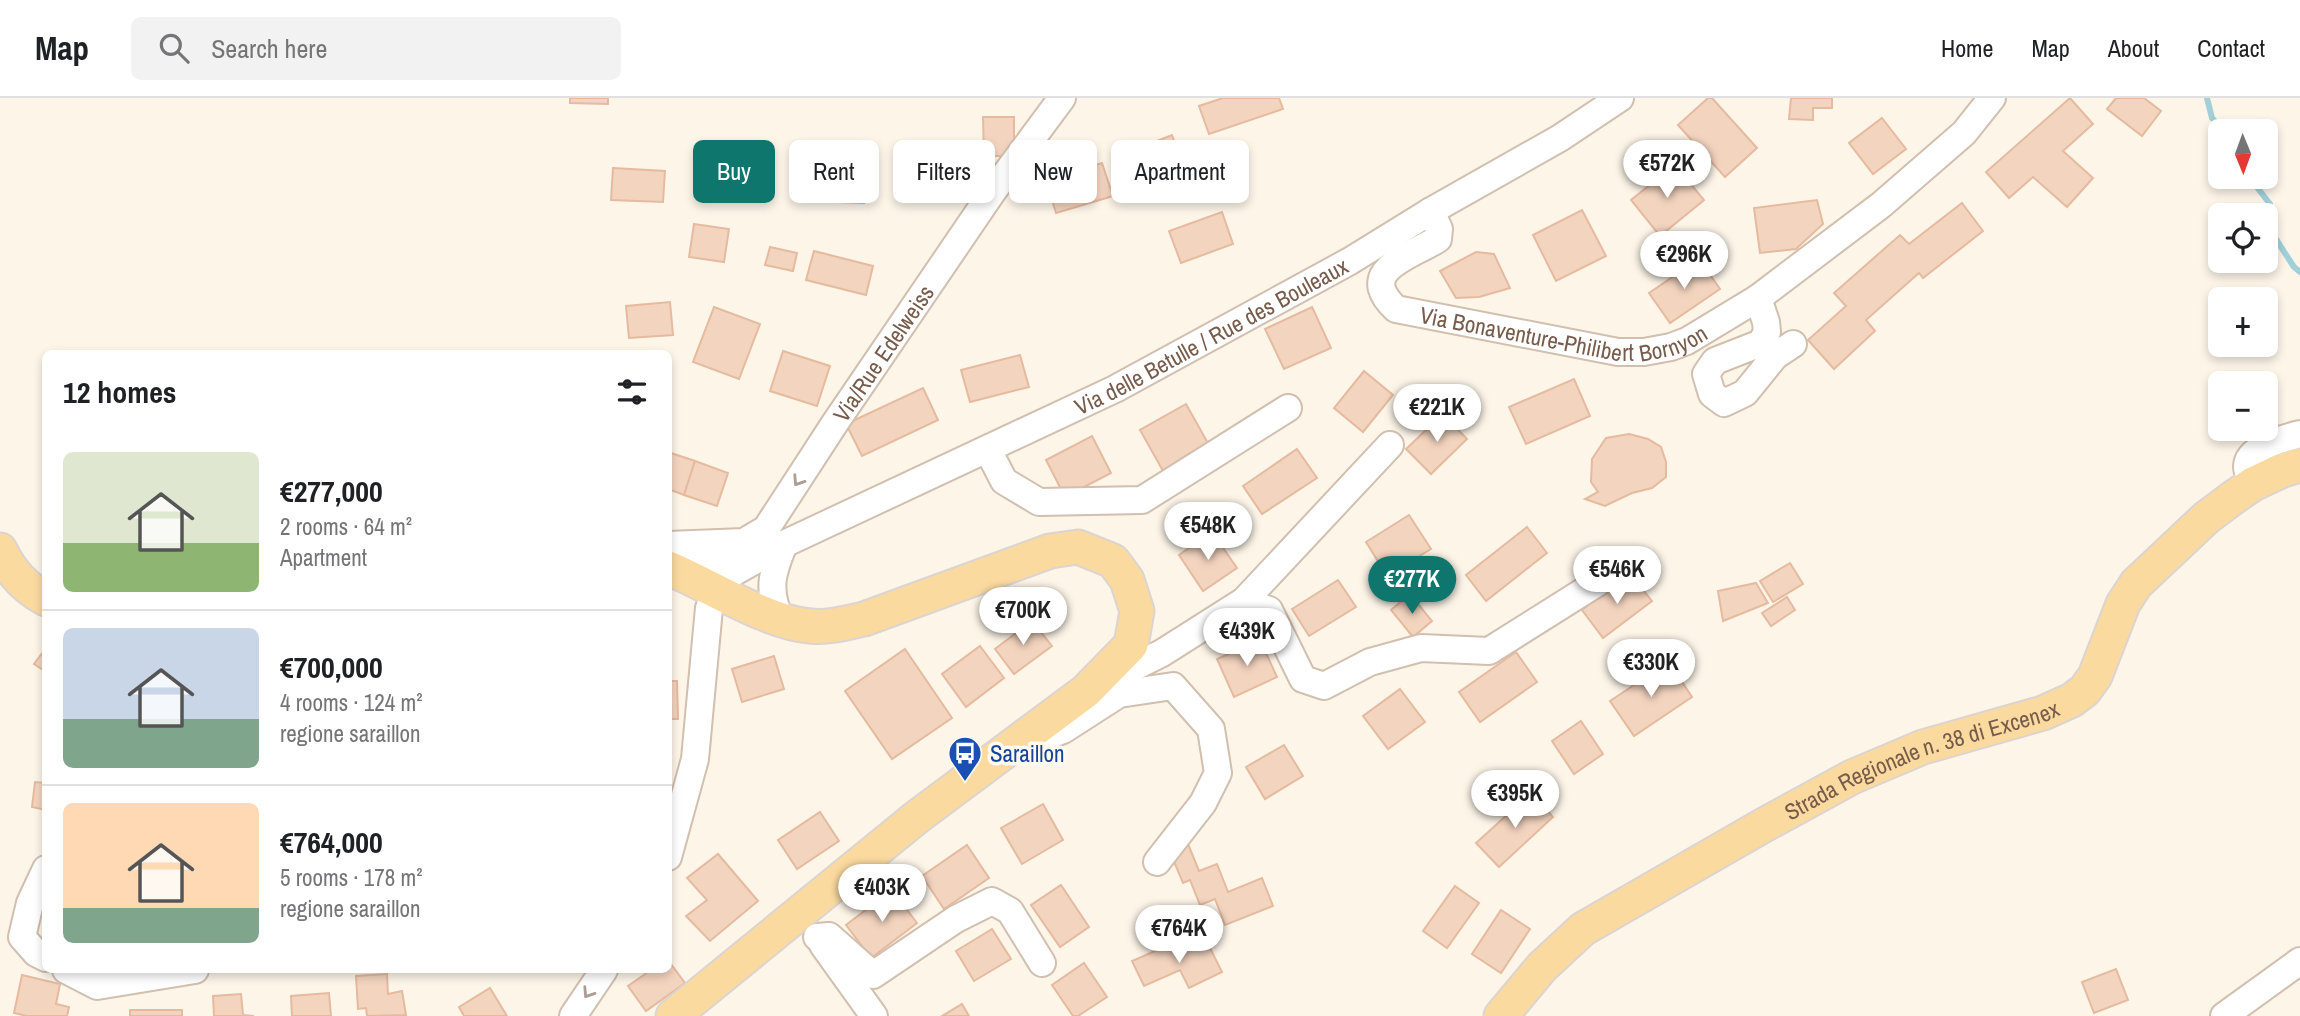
<!DOCTYPE html>
<html lang="en">
<head>
<meta charset="utf-8">
<style>
	:root { --surface:#fff; --page:#f2f2f2; --text:#202124; --muted:#757577; --line:#e0e0e0; --accent:#0f766e }
	body { margin:0; font-family:"Archivo Narrow",sans-serif; background:var(--page); color:var(--text); height:100vh; display:flex; flex-direction:column; font-size:26px; white-space:nowrap }
	* { box-sizing:border-box; margin:0 }
	p { font-size:23px; color:var(--muted) }
	.icon { flex:none; width:38px; height:38px; fill:none; stroke:currentColor; stroke-width:2; stroke-linecap:round; stroke-linejoin:round }
	.map { position:relative; flex:1; overflow:hidden }
	.side { position:absolute; left:42px; top:252px; width:630px; height:623px; display:flex; flex-direction:column; background:var(--surface); border-radius:10px; box-shadow:0 4px 10px #0003 }
	.side>* { flex:none }
	.banner { position:absolute; left:693px; top:42px; width:665px; height:63px; display:flex; gap:14px }
	.needle { width:46px; rotate:179deg }
	.buttons { position:absolute; left:2208px; top:21px; display:grid; gap:14px }
	.buttons a { display:grid; place-items:center; width:70px; height:70px; border-radius:10px; background:var(--surface); box-shadow:0 4px 10px #0003; font-size:35px }
	.price { position:absolute; translate:-50% -60px; padding:0 16px; border-radius:24px; background:#fff; color:#222; font-size:23px; line-height:46px; filter:drop-shadow(0 2px 4px #0008) }
	.price::after { content:''; position:absolute; left:50%; top:42px; width:21px; height:16px; margin-left:-10px; background:inherit; clip-path:polygon(0 0,100% 0,50% 100%) }
	.price.selected { background:var(--accent); color:#fff }
	ul { padding:0; list-style:none }
	li { display:flex; align-items:center; gap:21px; height:175px; padding:0 21px }
	li+li { border-top:2px solid var(--line) }
	li span { display:grid; place-items:center; flex:none; width:196px; height:140px; border-radius:10px; color:#555 }
	li>.icon { margin-inline-start:auto }
	span .icon { width:84px; height:84px; fill:#fffc; stroke-width:1 }
	li b { font-size:30px }
	h2 { display:flex; justify-content:space-between; align-items:center; height:84px; padding:0 21px; font-size:30px }
	.tag { padding:0 24px; border-radius:10px; background:var(--surface); box-shadow:0 4px 10px #0003; font-size:24px; line-height:63px }
	.tag.selected { background:var(--accent); color:#fff }
	header { display:flex; align-items:center; gap:42px; box-sizing:border-box; height:98px; padding:0 35px; background:var(--surface); border-bottom:2px solid var(--line) }
	header strong { font-size:33px }
	nav { display:flex; gap:38px; margin-inline-start:auto; font-size:24px }
	.search { width:490px; height:63px; background:var(--page); display:flex; align-items:center; gap:18px; box-sizing:border-box; padding:0 24px; border-radius:10px; color:var(--muted); font-size:26px }
	.map>svg:first-child { display:block }
	.lines { fill:none; stroke-linecap:round; stroke-linejoin:round }
	.stream { stroke:#a1d0d9; stroke-width:6 }
	.building { fill:#f3d4bf; stroke:#e5ba9f; stroke-width:2 }
	.minor-casing { stroke:#d1bfaf; stroke-width:30 }
	.major-casing { stroke:#dcd4d0; stroke-width:37 }
	.minor { stroke:#fff; stroke-width:26 }
	.major { stroke:#fbdaa0; stroke-width:33 }
	.oneway { stroke:#ad9d93 }
	.labels { text-anchor:middle; dominant-baseline:central; stroke-width:7; stroke-linejoin:round; paint-order:stroke }
	.street-label { font-size:23px; fill:#775b4b; stroke:#fff9ee }
	.transit-label { font-size:23px; fill:#164399; stroke:#fff9ee; text-anchor:start }
</style>
</head>
<body>
<header>
<strong>Map</strong>
<div class="search"><svg class="icon" aria-label="search" viewBox="0 0 24 24"><circle cx="10" cy="10" r="6"/><path d="M15 15l6 6"/></svg>Search here</div>
<nav><a>Home</a><a>Map</a><a>About</a><a>Contact</a></nav>
</header>
<div class="map">
<svg width="2300" height="918" viewBox="0 0 2300 918">
	<rect width="100%" height="100%" fill="#fdf5e8"/>
	<g class="lines">
		<!-- stream -->
		<g class="stream">
			<polyline points="2207,0 2212,20 2224,33"/>
			<polyline points="2249,79 2270,106 2270,132 2294,169 2300,174"/>
		</g>
	</g>
	<!-- building -->
	<g class="building">
		<polygon points="570,0 608,0 608,6 570,5"/>
		<polygon points="1223,0 1279,0 1283,11 1209,36 1199,8"/>
		<polygon points="1708,0 1712,0 1757,50 1725,79 1678,27"/>
		<polygon points="1791,0 1832,0 1832,10 1813,10 1813,22 1789,21"/>
		<polygon points="2070,0 2093,26 2063,53 2093,80 2067,109 2033,79 2009,100 1986,74"/>
		<polygon points="2116,0 2144,0 2161,13 2142,38 2107,11"/>
		<polygon points="983,19 1014,19 1014,58 984,58"/>
		<polygon points="1882,20 1906,51 1873,76 1849,45"/>
		<polygon points="1172,37 1189,85 1166,93 1149,46"/>
		<polygon points="814,59 866,61 864,105 812,103"/>
		<polygon points="1102,65 1113,98 1056,115 1046,83"/>
		<polygon points="1675,67 1704,102 1660,138 1631,102"/>
		<polygon points="613,70 665,73 663,104 611,102"/>
		<polygon points="1817,102 1823,126 1796,151 1760,155 1754,110"/>
		<polygon points="1962,105 1983,133 1923,180 1919,175 1866,222 1875,233 1834,271 1808,242 1846,208 1834,195 1900,137 1909,146"/>
		<polygon points="1582,112 1606,158 1556,183 1533,137"/>
		<polygon points="1222,114 1233,146 1181,165 1169,133"/>
		<polygon points="694,126 729,131 724,164 689,159"/>
		<polygon points="770,149 797,155 793,173 765,167"/>
		<polygon points="814,153 873,168 866,197 806,182"/>
		<polygon points="1476,154 1494,156 1510,190 1479,199 1456,200 1440,173"/>
		<polygon points="1699,161 1720,191 1670,225 1649,195"/>
		<polygon points="670,204 673,237 629,240 626,208"/>
		<polygon points="714,209 760,226 739,281 693,264"/>
		<polygon points="1312,209 1331,250 1284,271 1265,231"/>
		<polygon points="783,253 830,268 817,308 770,293"/>
		<polygon points="1020,257 1029,289 970,304 961,272"/>
		<polygon points="1364,273 1393,297 1363,334 1334,310"/>
		<polygon points="1574,281 1590,318 1526,346 1509,309"/>
		<polygon points="923,290 938,322 862,358 846,326"/>
		<polygon points="1186,306 1209,347 1163,373 1140,332"/>
		<polygon points="1443,316 1467,341 1431,376 1406,351"/>
		<polygon points="1629,336 1648,341 1661,349 1666,364 1666,379 1652,390 1632,395 1605,408 1585,401 1598,394 1591,384 1592,361 1606,340"/>
		<polygon points="1092,338 1111,375 1065,399 1046,362"/>
		<polygon points="1297,351 1317,380 1262,416 1243,388"/>
		<polygon points="668,354 695,363 684,397 668,391"/>
		<polygon points="695,363 728,375 717,408 684,397"/>
		<polygon points="1409,417 1431,451 1387,478 1366,444"/>
		<polygon points="1527,429 1547,455 1486,503 1466,477"/>
		<polygon points="1212,434 1237,470 1203,493 1179,457"/>
		<polygon points="1790,465 1803,486 1773,504 1760,483"/>
		<polygon points="1630,476 1652,503 1603,540 1582,512"/>
		<polygon points="1338,482 1356,509 1309,538 1292,511"/>
		<polygon points="1756,485 1768,505 1723,523 1718,493"/>
		<polygon points="1410,496 1432,523 1413,539 1391,512"/>
		<polygon points="1787,499 1795,512 1771,528 1762,515"/>
		<polygon points="1032,523 1052,548 1014,576 995,551"/>
		<polygon points="1260,542 1277,579 1234,599 1217,561"/>
		<polygon points="980,548 1004,580 966,609 942,576"/>
		<polygon points="46,550 46,574 34,566"/>
		<polygon points="905,551 952,620 892,661 845,593"/>
		<polygon points="1516,554 1537,584 1480,624 1459,594"/>
		<polygon points="774,558 784,591 742,604 732,571"/>
		<polygon points="1669,564 1692,599 1634,638 1610,603"/>
		<polygon points="668,583 677,583 678,621 668,621"/>
		<polygon points="1400,591 1425,624 1388,651 1363,618"/>
		<polygon points="1581,623 1603,656 1574,676 1552,643"/>
		<polygon points="1284,647 1303,678 1265,701 1246,669"/>
		<polygon points="45,678 46,712 32,709 35,684 45,685"/>
		<polygon points="1531,695 1553,719 1499,769 1476,745"/>
		<polygon points="1043,706 1063,742 1022,766 1001,730"/>
		<polygon points="820,714 839,743 797,771 778,742"/>
		<polygon points="1188,746 1199,773 1217,766 1228,794 1262,780 1273,808 1225,827 1215,801 1200,807 1190,782 1183,785 1170,754"/>
		<polygon points="967,747 989,780 944,811 922,778"/>
		<polygon points="718,756 758,803 710,843 686,818 707,802 687,780"/>
		<polygon points="1061,787 1089,829 1060,849 1031,807"/>
		<polygon points="1455,788 1479,805 1447,850 1423,833"/>
		<polygon points="892,792 917,825 871,860 846,827"/>
		<polygon points="1501,812 1530,831 1501,875 1472,856"/>
		<polygon points="992,831 1011,861 974,883 956,853"/>
		<polygon points="1206,842 1222,874 1189,890 1180,872 1144,888 1132,863 1171,846 1177,857"/>
		<polygon points="668,862 685,885 646,913 628,888 651,872 668,872"/>
		<polygon points="1084,865 1107,899 1078,918 1073,918 1052,887"/>
		<polygon points="2116,871 2128,902 2094,915 2082,884"/>
		<polygon points="387,876 388,896 402,893 406,917 367,918 366,910 358,911 356,878"/>
		<polygon points="22,877 60,886 56,906 69,909 67,918 27,918 14,915"/>
		<polygon points="490,890 507,918 464,918 459,909"/>
		<polygon points="329,895 331,918 292,918 291,898"/>
		<polygon points="241,896 243,917 254,918 214,918 213,898"/>
		<polygon points="962,906 969,918 942,918"/>
		<rect x="130" y="912" width="52" height="6"/>
	</g>
	<g class="lines">
		<defs>
			<g id="minor">
				<path id="s1" d="M1431,113l8,18 -1,10c-26,17 -84,31 -42,70l222,43h26l27,-5 16,-6 71,-43 123,-93 83,-72 28,-35"/>
				<polyline points="1758,200 1766,224 1767,234 1761,245 1715,263 1706,276 1712,296 1724,305 1745,295 1775,258 1793,246"/>
				<polyline points="988,352 1004,383 1039,404 1142,402 1288,310"/>
				<path d="M2253,386c-2,-5 -6,-12 -6,-17 0,-20 38,-29 53,-33"/>
				<path id="s2" d="M668,447l76,-3 22,-13 69,-106 158,-232 69,-93"/>
				<polyline points="668,468 706,466 751,454"/>
				<polyline points="1244,503 1269,512 1303,581 1324,588 1370,564 1421,550 1489,553 1597,485"/>
				<path d="M780,521c-13,-30 -8,-46 4,-75"/>
				<polyline points="1100,586 1162,555 1244,503 1390,347"/>
				<polyline points="1025,647 1063,632 1119,596 1173,588 1211,631 1218,675 1203,705 1157,764"/>
				<path id="s3" d="M668,759l27,-98 14,-151 9,-17 13,-17 53,-30 331,-155 235,-128 81,-50 129,-73 60,-40"/>
				<polyline points="46,771 30,805 22,839 36,855 46,860"/>
				<polyline points="817,839 829,838 873,877 956,821 992,803 1010,813 1042,865"/>
				<polyline points="823,847 874,918"/>
				<polyline points="66,872 97,888 195,872"/>
				<polyline points="573,918 604,872"/>
				<polyline points="2224,918 2300,863"/>
			</g>
			<g id="major">
				<path d="M0,452c10,21 25,38 46,49"/>
				<path d="M668,470c41,17 100,55 142,58 18,2 36,-3 54,-7l186,-68 28,-4 35,14 14,19 10,31 -6,34 -45,46 -169,126 -244,199"/>
				<path id="s4" d="M1501,918l41,-49 41,-38 181,-104 88,-48 71,-30 120,-34 29,-13 13,-10 10,-14 28,-72 13,-20 70,-66 28,-21 19,-13 30,-14 17,-5"/>
			</g>
		</defs>
		<!-- minor casing -->
		<use href="#minor" class="minor-casing"/>
		<!-- major casing -->
		<use href="#major" class="major-casing"/>
		<!-- minor -->
		<use href="#minor" class="minor"/>
		<!-- major -->
		<use href="#major" class="major"/>
	</g>
	<!-- one-way arrows -->
	<defs><path id="oneway-chevron" d="M-2-3.5L2.5 0L-2 3.5" fill="none" stroke-width="1.6" stroke-linecap="round" stroke-linejoin="round" transform="scale(1.75)"/></defs>
	<g class="oneway">
		<use href="#oneway-chevron" transform="translate(798 383) rotate(123)"/>
		<use href="#oneway-chevron" transform="translate(588 895) rotate(123)"/>
	</g>
	<!-- icons -->
	<defs>
		<symbol id="bus-pin" viewBox="-11 -11 22 30"><path d="M0 17L-7.5 6A9.5 9.5 0 1 1 7.5 6Z" fill="#1a4fb4" stroke="#fff9ee"/><path d="M-5-6H5V4H4V6H2V4H-2V6H-4V4H-5ZM-3.5-4V0h7V-4ZM-3.5 1.2v1.5H-2V1.2ZM2 1.2v1.5H3.5V1.2Z" fill="#fff"/></symbol>
	</defs>
	<g fill-rule="evenodd">
		<use href="#bus-pin" x="946" y="636" width="38" height="52"/>
	</g>
	<g class="labels">
		<!-- street labels -->
		<g class="street-label">
			<text stroke="none"><textPath href="#s1" startOffset="306">Via Bonaventure-Philibert Bornyon</textPath></text>
			<text stroke="none"><textPath href="#s3" startOffset="830">Via delle Betulle / Rue des Bouleaux</textPath></text>
			<text stroke="none"><textPath href="#s2" startOffset="313">Via/Rue Edelweiss</textPath></text>
			<text stroke="none"><textPath href="#s4" startOffset="500">Strada Regionale n. 38 di Excenex</textPath></text>
		</g>
		<!-- transit labels -->
		<g class="transit-label">
			<text x="990" y="655">Saraillon</text>
		</g>
	</g>
</svg>
<div class="buttons">
<a><svg class="needle" viewBox="-14 -14 28 28"><path d="M0-13l5 13h-10z" fill="#e53935"/><path d="M0 13l5-13h-10z" fill="#757577"/></svg></a>
<a><svg class="icon" aria-label="locate" viewBox="0 0 24 24"><circle cx="12" cy="12" r="6"/><path d="M12 2v4M12 18v4M2 12h4M18 12h4"/></svg></a>
<a>+</a>
<a>−</a>
</div>
<b class="price" style="left:1667px;top:102px">€572K</b>
<b class="price" style="left:1684px;top:193px">€296K</b>
<b class="price" style="left:1437px;top:346px">€221K</b>
<b class="price" style="left:1208px;top:464px">€548K</b>
<b class="price" style="left:1617px;top:508px">€546K</b>
<b class="price selected" style="left:1412px;top:518px">€277K</b>
<b class="price" style="left:1023px;top:549px">€700K</b>
<b class="price" style="left:1247px;top:570px">€439K</b>
<b class="price" style="left:1651px;top:601px">€330K</b>
<b class="price" style="left:1515px;top:732px">€395K</b>
<b class="price" style="left:882px;top:826px">€403K</b>
<b class="price" style="left:1179px;top:867px">€764K</b>
<div class="banner">
<a class="tag selected">Buy</a>
<a class="tag">Rent</a>
<a class="tag">Filters</a>
<a class="tag">New</a>
<a class="tag">Apartment</a>
</div>
<section class="side">
<h2>12 homes<svg class="icon" aria-label="filters" viewBox="0 0 24 24"><path d="M4 7h16M4 17h16"/><circle cx="9" cy="7" r="2"/><circle cx="15" cy="17" r="2"/></svg></h2>
<ul>
<li><span style="background:linear-gradient(#dfe7d0 65%,#8fb573 0)"><svg class="icon" aria-label="home" viewBox="0 0 24 24"><path d="M3 11l9-7 9 7M6 9v11h12V9"/></svg></span><div><b>€277,000</b><p>2 rooms · 64 m²</p><p>Apartment</p></div></li>
<li><span style="background:linear-gradient(#c9d6e8 65%,#7fa58c 0)"><svg class="icon" aria-label="home" viewBox="0 0 24 24"><path d="M3 11l9-7 9 7M6 9v11h12V9"/></svg></span><div><b>€700,000</b><p>4 rooms · 124 m²</p><p>regione saraillon</p></div></li>
<li><span style="background:linear-gradient(#ffd9b3 75%,#7fa58c 0)"><svg class="icon" aria-label="home" viewBox="0 0 24 24"><path d="M3 11l9-7 9 7M6 9v11h12V9"/></svg></span><div><b>€764,000</b><p>5 rooms · 178 m²</p><p>regione saraillon</p></div></li>
</ul>
</section>
</div>
</body>
</html>
